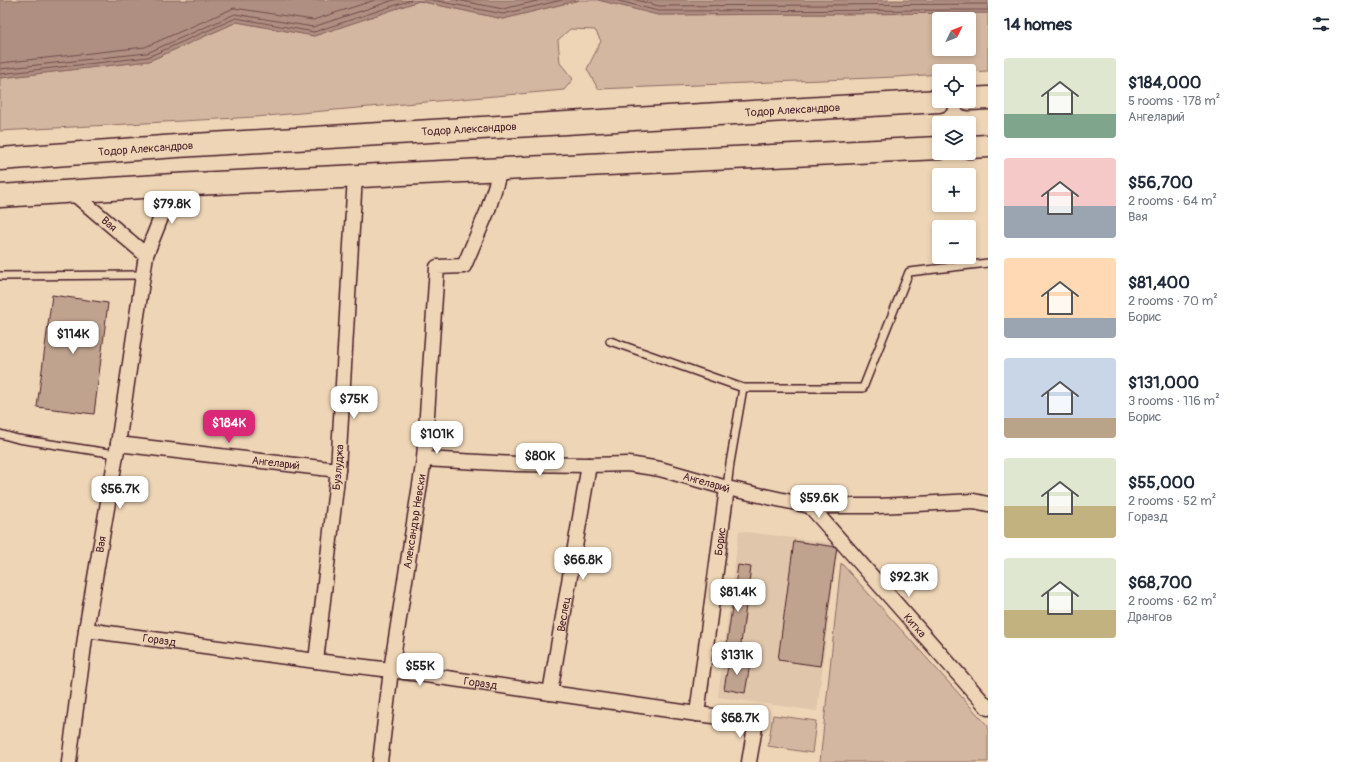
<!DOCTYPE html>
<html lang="en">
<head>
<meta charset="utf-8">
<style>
	:root { --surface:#fff; --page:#f2f2f3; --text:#1f2937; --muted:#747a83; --accent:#db2777 }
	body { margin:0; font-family:Pangolin,sans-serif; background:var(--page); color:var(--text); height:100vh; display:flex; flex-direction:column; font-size:15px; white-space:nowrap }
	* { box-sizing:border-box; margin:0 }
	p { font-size:13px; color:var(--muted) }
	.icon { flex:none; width:22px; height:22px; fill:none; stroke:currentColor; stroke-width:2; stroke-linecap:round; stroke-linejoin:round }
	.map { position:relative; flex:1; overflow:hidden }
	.panel { display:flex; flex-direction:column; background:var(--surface); width:360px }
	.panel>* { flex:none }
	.needle { width:26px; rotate:47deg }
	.buttons { position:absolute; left:932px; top:12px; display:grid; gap:8px }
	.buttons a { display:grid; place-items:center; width:44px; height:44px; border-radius:4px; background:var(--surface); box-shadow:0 2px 6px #0003; font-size:20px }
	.price { position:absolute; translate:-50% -34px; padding:0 9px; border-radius:8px; background:#fff; color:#222; font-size:13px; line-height:26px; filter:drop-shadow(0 1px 2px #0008) }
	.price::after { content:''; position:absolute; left:50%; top:24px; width:12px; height:9px; margin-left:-6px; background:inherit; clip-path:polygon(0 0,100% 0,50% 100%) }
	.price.on { background:var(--accent); color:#fff }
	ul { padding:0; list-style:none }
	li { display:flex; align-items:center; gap:12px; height:100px; padding:0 16px }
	li span { display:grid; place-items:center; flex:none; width:112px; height:80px; border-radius:4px; color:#555 }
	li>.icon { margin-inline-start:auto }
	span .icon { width:48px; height:48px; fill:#fffc; stroke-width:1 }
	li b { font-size:17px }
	h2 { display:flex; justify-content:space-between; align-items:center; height:48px; padding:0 16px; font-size:17px }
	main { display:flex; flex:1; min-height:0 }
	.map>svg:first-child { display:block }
	.built { fill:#e0c6aa }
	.green { fill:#d3b7a0; stroke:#8e6b66; fill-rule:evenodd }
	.water { fill:#af8f81; stroke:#87625f }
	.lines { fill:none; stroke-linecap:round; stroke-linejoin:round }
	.shore { stroke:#724c4d; stroke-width:1 }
	.building { fill:#c0a38f; stroke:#4a1f2b }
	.lane-casing { stroke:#4a1f2b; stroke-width:10 }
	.street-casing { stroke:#4a1f2b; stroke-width:17 }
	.highway-casing { stroke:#4a1f2b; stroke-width:25 }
	.lane { stroke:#eed5b6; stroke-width:7 }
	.street { stroke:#eed5b6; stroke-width:14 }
	.highway { stroke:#eed5b6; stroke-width:22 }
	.labels { text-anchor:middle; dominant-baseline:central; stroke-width:3.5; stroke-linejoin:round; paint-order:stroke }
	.street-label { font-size:11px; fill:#4a1f2b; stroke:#eed5b6 }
</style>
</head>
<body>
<main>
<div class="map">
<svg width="988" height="762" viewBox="0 0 988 762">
	<rect width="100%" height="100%" fill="#eed5b6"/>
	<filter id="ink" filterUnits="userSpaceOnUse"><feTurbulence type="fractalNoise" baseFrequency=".025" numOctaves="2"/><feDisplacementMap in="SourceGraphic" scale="8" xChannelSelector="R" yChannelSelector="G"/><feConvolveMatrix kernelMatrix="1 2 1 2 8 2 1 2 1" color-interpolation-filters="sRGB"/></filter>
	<g filter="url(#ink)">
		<!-- built -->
		<polygon class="built" points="739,531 838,544 817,711 718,697"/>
		<!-- green -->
		<g class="green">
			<path d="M579,0h20l59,15 330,-2v58l-19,1 -30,-1v3l-42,3 -299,12 -11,-20 14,-28 -6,-11 -25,-1 -12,11 2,23 13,16 -9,11 -309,27 -255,14v-53l149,-17 88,-39 77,14 105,-35 84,18zM939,19h30v30h-30z"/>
			<polygon points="841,563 988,726 988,762 820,762"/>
			<polygon points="773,715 816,721 812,753 768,746"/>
		</g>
		<!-- water -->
		<g class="water">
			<polygon points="0,0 579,0 503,19 419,1 314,36 237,22 149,61 0,78"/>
			<polygon points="598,0 988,0 988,13 658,15"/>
		</g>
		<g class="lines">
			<!-- shore -->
			<g class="shore">
				<polyline points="432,0 503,14 562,0"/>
				<polyline points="457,0 503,9 541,0"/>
				<polyline points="615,0 658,11 988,10"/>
				<polyline points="636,0 659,6 988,4"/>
				<polyline points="0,63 145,47 234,8 313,20 375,0"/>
				<polyline points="0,69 147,53 235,14 313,27 394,0"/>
				<polyline points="0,74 148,57 236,18 314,32 411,0"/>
			</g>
		</g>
		<!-- building -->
		<g class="building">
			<polygon points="52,295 108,303 94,414 37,407"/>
			<polygon points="794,541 837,547 820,666 778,660"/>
			<polygon points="738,565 751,567 739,659 725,657"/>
			<polygon points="729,660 750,664 745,693 724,689"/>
		</g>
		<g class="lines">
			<defs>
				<g id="lane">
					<polyline points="0,276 143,275"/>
					<polyline points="610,341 743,388"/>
					<polyline points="0,434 18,439 116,454"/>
					<polyline points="727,488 730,463 743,388 863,388 909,272 988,263"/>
				</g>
				<g id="street">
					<path id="s1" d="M72,192l74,63"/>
					<path id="s2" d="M118,444l220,26"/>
					<path id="s3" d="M424,459l93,5 72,1 39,-1 32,5 67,19 83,18h69l95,-5 14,3"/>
					<path id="s4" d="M810,506l178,202"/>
					<path id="s5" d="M86,630l230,31 75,9 306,44 59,7 -7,41"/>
					<path id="s6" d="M316,661l22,-191 17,-294"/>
					<path id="s7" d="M550,693l39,-228"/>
					<path id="s8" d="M697,714l30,-226"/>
					<path id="s9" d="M69,762l17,-132 32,-186 28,-189 28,-70"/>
					<path id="s10" d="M380,762l11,-92 33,-211 13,-192 27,-1 24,-56 13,-42"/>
				</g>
				<g id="highway">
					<polyline points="969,99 988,98"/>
					<polyline points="969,147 988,146"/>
					<path id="s11" d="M0,159l177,-13 762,-45"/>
					<polyline points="0,196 174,185 939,148"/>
				</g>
			</defs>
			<!-- lane casing -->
			<use href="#lane" class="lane-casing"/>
			<!-- street casing -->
			<use href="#street" class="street-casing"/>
			<!-- highway casing -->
			<use href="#highway" class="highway-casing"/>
			<!-- lane -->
			<use href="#lane" class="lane"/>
			<!-- street -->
			<use href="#street" class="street"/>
			<!-- highway -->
			<use href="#highway" class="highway"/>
		</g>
	</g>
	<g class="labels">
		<!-- street labels -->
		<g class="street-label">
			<text stroke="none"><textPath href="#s11" startOffset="794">Тодор Александров</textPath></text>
			<text stroke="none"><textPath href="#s11" startOffset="470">Тодор Александров</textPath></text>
			<text stroke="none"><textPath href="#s11" startOffset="146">Тодор Александров</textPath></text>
			<text stroke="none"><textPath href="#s1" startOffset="49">Вая</textPath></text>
			<text stroke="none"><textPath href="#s2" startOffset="159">Ангеларий</textPath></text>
			<text stroke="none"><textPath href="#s6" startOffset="195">Бузлуджа</textPath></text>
			<text stroke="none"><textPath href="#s3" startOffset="285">Ангеларий</textPath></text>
			<text stroke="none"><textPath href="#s10" startOffset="243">Александър Невски</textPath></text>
			<text stroke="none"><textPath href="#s8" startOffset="174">Борис</textPath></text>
			<text stroke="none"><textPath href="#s9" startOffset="220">Вая</textPath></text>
			<text stroke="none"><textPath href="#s7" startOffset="80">Веслец</textPath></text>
			<text stroke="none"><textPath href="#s4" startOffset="159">Китка</textPath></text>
			<text stroke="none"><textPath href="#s5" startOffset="74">Горазд</textPath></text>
			<text stroke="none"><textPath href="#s5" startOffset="398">Горазд</textPath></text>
		</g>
	</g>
</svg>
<div class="buttons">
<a><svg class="needle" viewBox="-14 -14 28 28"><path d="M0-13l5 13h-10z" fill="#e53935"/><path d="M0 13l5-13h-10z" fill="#747a83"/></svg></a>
<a><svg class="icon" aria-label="locate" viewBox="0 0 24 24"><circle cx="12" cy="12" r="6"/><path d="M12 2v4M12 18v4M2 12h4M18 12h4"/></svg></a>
<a><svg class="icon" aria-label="layers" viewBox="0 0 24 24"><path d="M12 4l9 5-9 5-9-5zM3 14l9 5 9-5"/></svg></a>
<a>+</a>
<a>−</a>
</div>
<b class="price" style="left:172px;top:225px">$79.8K</b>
<b class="price" style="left:73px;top:355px">$114K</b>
<b class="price" style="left:354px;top:420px">$75K</b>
<b class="price on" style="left:229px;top:444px">$184K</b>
<b class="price" style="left:437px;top:455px">$101K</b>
<b class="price" style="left:540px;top:477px">$80K</b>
<b class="price" style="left:120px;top:510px">$56.7K</b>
<b class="price" style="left:819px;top:519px">$59.6K</b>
<b class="price" style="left:583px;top:581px">$66.8K</b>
<b class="price" style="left:909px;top:598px">$92.3K</b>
<b class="price" style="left:738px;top:613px">$81.4K</b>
<b class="price" style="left:737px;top:676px">$131K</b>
<b class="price" style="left:420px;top:687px">$55K</b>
<b class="price" style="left:740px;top:739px">$68.7K</b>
</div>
<section class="panel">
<h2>14 homes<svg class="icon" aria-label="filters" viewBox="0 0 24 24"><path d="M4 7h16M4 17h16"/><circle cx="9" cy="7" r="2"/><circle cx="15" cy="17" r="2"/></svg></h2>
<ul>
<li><span style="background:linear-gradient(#dfe7d0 70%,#7fa58c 0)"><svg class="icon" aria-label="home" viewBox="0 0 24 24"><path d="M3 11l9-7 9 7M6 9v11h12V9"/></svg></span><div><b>$184,000</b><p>5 rooms · 178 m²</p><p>Ангеларий</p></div></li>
<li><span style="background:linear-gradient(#f6c9c9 60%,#9aa5b1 0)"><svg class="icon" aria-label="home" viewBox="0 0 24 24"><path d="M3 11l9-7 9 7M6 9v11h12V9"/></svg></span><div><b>$56,700</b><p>2 rooms · 64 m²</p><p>Вая</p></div></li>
<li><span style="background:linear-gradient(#ffd9b3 75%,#9aa5b1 0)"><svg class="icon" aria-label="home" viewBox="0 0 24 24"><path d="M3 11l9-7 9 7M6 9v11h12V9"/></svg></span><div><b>$81,400</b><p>2 rooms · 70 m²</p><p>Борис</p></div></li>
<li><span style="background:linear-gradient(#c9d6e8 75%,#b9a48a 0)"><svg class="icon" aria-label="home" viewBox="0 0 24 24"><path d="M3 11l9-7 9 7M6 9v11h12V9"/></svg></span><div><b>$131,000</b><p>3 rooms · 116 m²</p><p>Борис</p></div></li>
<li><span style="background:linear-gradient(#dfe7d0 60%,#c2b280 0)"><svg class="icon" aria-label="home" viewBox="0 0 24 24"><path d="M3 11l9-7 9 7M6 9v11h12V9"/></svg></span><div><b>$55,000</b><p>2 rooms · 52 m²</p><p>Горазд</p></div></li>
<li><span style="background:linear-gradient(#dfe7d0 65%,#c2b280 0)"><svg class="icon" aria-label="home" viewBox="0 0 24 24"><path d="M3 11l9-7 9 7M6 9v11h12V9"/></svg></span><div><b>$68,700</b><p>2 rooms · 62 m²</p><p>Дрангов</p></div></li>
</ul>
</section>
</main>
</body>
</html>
